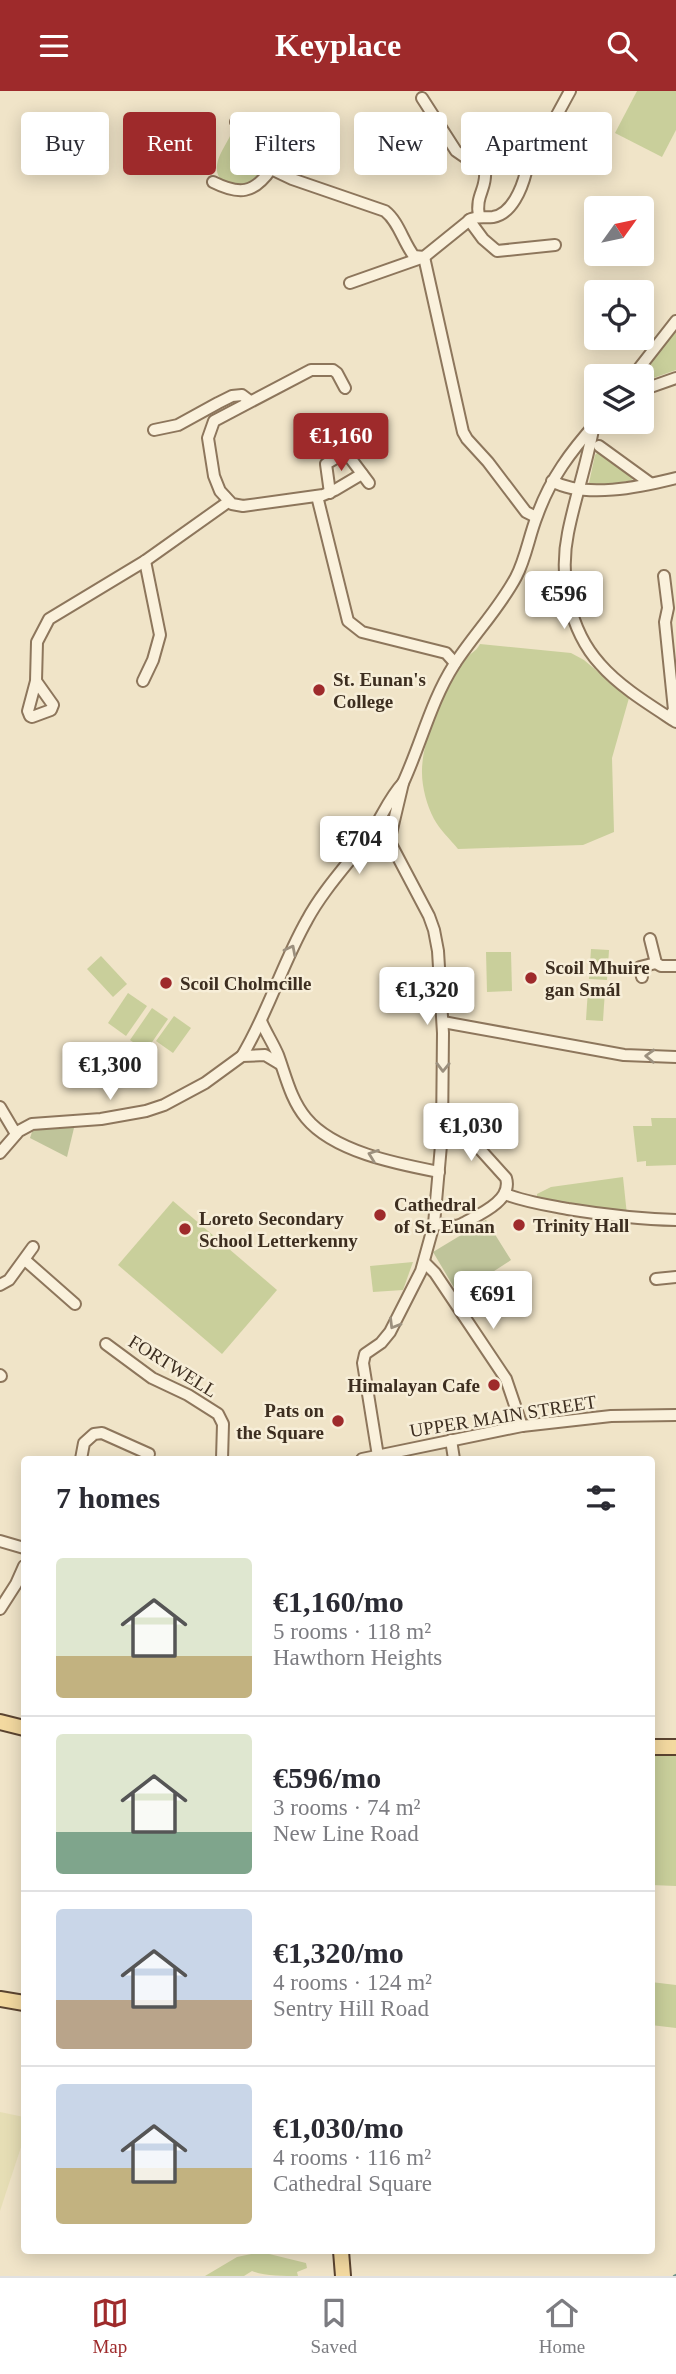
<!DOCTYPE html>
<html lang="en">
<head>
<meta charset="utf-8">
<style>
	:root { --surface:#fff; --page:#f7f7f7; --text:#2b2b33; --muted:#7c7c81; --line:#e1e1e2; --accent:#9e2a2b }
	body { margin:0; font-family:Georgia,serif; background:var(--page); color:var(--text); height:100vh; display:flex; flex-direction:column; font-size:26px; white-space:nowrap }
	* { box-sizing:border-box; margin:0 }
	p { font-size:23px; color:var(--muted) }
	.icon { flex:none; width:38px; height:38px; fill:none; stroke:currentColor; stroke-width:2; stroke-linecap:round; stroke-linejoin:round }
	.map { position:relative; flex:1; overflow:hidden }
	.panel { position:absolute; left:21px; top:1365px; width:634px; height:798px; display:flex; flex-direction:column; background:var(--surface); border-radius:7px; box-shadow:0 4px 18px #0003 }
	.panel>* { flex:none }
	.banner { position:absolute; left:21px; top:21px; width:635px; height:63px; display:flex; gap:14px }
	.needle { width:46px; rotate:57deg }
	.fabs { position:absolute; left:584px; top:105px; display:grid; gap:14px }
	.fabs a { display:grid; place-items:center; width:70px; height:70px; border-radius:7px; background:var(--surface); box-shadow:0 4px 18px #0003; font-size:35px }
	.price { position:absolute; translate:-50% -60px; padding:0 16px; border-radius:7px; background:#fff; color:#222; font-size:23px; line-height:46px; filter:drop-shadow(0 2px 4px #0008) }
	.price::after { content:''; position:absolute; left:50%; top:42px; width:21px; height:16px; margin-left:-10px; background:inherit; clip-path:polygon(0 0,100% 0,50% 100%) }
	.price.on { background:var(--accent); color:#fff }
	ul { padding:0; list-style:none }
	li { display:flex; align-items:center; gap:21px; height:175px; padding:0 35px }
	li+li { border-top:2px solid var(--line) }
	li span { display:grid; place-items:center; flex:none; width:196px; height:140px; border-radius:7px; color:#555 }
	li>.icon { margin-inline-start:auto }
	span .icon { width:84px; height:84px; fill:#fffc; stroke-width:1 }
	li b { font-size:30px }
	h2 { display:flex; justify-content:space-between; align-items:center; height:84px; padding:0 35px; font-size:30px }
	.chip { padding:0 24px; border-radius:7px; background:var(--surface); box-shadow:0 4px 18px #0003; font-size:24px; line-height:63px }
	.chip.on { background:var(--accent); color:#fff }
	header { display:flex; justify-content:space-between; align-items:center; height:91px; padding:0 35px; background:var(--accent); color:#fff; font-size:32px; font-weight:700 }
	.tabs { display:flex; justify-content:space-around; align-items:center; height:98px; border-top:2px solid var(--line); background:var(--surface); font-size:19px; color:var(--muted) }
	.tabs a { display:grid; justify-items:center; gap:4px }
	.tabs .on { color:var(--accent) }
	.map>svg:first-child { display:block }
	.farmland { fill:#e6deb5 }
	.green { fill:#c9cf9b }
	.cemetery { fill:#bfc49a }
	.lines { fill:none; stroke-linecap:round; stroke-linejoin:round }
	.stream { stroke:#6f938a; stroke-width:2.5 }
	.minor-casing { stroke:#8d765c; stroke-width:14 }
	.major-casing { stroke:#5b4430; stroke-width:18 }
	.minor { stroke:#faf1dc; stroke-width:10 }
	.major { stroke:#f3d9a0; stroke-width:14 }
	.oneway { stroke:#9c907e }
	.poi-dot { fill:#9e2a2b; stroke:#f7eed8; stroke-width:2.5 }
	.labels { text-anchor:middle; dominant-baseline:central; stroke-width:5; stroke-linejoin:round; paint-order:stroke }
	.poi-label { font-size:19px; font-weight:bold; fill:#3d2e20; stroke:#f7eed8; text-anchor:start }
	.street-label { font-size:19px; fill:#3d2e20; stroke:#f7eed8 }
</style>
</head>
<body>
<header><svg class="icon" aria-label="menu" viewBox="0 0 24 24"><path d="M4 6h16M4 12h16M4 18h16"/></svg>Keyplace<svg class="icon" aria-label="search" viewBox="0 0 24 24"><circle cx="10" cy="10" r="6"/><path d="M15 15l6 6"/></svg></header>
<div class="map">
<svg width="676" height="2185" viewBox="0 0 676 2185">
	<rect width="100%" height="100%" fill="#f0e4c8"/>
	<!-- farmland -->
	<polygon class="farmland" points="0,2021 24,2026 24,2047 0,2120"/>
	<!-- green -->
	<g class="green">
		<polygon points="637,0 676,0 676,39 662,66 615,42"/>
		<path d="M237,42h11c49,51 -36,70 -31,32 1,-10 10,-22 14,-31z"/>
		<polygon points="676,237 676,279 642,291 642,285 637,285"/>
		<polygon points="598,361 600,361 635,387 629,390 591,396 589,392 595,364"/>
		<path d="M480,553l91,9 13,7 45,38 -17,60 2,74 -31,13 -125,4c-8,-10 -18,-19 -24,-30 -7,-13 -12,-32 -12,-46 -1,-34 25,-87 44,-114 5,-7 9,-6 14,-15z"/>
		<polygon points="591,858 609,859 607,889 589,888"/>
		<polygon points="486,861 511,861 512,900 487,901"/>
		<polygon points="101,865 127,893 113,906 87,878"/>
		<polygon points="588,898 605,899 603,930 586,929"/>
		<polygon points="128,902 147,915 126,945 108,932"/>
		<polygon points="152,917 168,928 146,960 130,949"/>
		<polygon points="174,925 191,937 173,962 156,950"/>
		<polygon points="651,1027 676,1027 676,1074 646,1075 646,1070 637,1071 633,1035 652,1035"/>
		<polygon points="623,1086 627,1124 537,1109 537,1103 551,1096"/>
		<polygon points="173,1110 277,1199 222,1263 118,1174"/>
		<polygon points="413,1171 403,1199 373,1201 370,1175"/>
		<polygon points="651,1665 676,1665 676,1795 651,1794"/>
		<polygon points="651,1891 676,1894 676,1937 651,1934"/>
		<path d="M261,2161l45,11 1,5 -10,4 1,4c-14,0 -34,0 -46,-5l-8,5h-39l32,-19z"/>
	</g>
	<!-- cemetery -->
	<g class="cemetery">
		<polygon points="38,1037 74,1037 67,1066 30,1047 32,1041"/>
		<polygon points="486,1129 511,1169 488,1184 496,1198 465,1215 433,1161"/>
	</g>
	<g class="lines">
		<!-- stream -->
		<polyline class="stream" points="674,2185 676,2184"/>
		<defs>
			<g id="minor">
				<path d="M422,7l34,53 29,20c2,18 -10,24 -6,45"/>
				<path d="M271,78l21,10 93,32c14,11 18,31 29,45l10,1"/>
				<path d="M213,91c26,13 41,12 58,-13 3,-23 -16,-38 -35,-47"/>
				<polyline points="469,129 483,148 497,160 555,154"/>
				<polyline points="424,166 463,341 467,348 488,371 526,421 536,426"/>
				<path d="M350,192l74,-26 47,-38c8,-3 14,-1 22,-2 19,-3 29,-29 33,-45l44,-81"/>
				<polyline points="633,285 676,230"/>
				<polyline points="345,297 337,282 333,279 311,279 214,330 208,347 214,385 220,400 232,413 243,415 323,404 335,399 362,383"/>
				<polyline points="642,299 676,287"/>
				<path d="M594,333c-6,37 -19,73 -26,109 -9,43 1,97 32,131 20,23 50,41 76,58"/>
				<polyline points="154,339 178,334 218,312 232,305 242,304 250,310"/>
				<polyline points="339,352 369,392"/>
				<polyline points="599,355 650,392"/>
				<path d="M552,390c33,18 88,6 124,-3"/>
				<polyline points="330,402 326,373 346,361"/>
				<polyline points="317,405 348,530 362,541 446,562 455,572"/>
				<polyline points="664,485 668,517 665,531 674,619 669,626"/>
				<polyline points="36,590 53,614 51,619 32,626 30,625 28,620 36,590 37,551 49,528 145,470 228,411"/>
				<polyline points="143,590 153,569 160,544 145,470"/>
				<path d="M403,692c18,-39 28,-82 51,-118 20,-31 45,-56 62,-88 10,-19 13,-41 21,-61 13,-37 34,-65 60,-94"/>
				<polyline points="370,744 381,746 391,753 429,825 434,839 438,860 443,942 442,1043 434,1133 421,1180 390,1241 381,1252 365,1263 363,1272 378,1365"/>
				<polyline points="650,848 656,872 661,875 676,875"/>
				<polyline points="642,886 640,876 656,872"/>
				<path d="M261,930c5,12 12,22 17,34 8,22 13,45 28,63 28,34 92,46 133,54"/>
				<polyline points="443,931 624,964 676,966"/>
				<path d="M242,965c26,-43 40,-92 65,-136 16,-30 41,-56 61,-83 13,-17 20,-38 35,-54l-14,59"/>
				<polyline points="0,1016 16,1043"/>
				<polyline points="0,1062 19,1040 32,1033 101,1028 146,1020 164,1014 205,992 242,965 265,964 280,973"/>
				<path d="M505,1103c20,8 42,11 63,15 37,6 71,10 108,11"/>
				<path d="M434,1133l23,2 5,-2c16,-9 51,-23 44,-46l-37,-41 -8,-2 -19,-1"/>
				<polyline points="25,1169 75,1213"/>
				<polyline points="424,1171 435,1182 506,1288 522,1335"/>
				<polyline points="656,1188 676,1186"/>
				<polyline points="0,1194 9,1189 33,1156"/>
				<polyline points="106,1253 152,1287 188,1304 218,1323 223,1333 222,1368"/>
				<polyline points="0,1284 1,1285"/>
				<polyline points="451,1349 454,1368"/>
				<polyline points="81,1368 84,1352 94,1343 102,1342 149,1363"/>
				<polyline points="362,1368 522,1335 611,1325 676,1324"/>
				<polyline points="0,1450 24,1457"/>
				<polyline points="0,1518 16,1493 24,1475"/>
			</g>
			<g id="major">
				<polyline points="0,1631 24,1637"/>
				<polyline points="651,1656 676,1656"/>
				<polyline points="0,1908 24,1912"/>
				<polyline points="341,2160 343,2185"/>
			</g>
		</defs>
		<!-- minor casing -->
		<use href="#minor" class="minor-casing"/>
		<!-- major casing -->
		<use href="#major" class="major-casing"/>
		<!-- minor -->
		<use href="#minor" class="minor"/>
		<!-- major -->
		<use href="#major" class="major"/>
	</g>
	<!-- one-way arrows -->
	<defs><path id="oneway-chevron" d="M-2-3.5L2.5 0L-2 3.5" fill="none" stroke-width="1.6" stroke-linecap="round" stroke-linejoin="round" transform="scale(1.75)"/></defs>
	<g class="oneway">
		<use href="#oneway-chevron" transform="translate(291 859) rotate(-63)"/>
		<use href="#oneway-chevron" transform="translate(650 965) rotate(-178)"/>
		<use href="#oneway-chevron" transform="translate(443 976) rotate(91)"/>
		<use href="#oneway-chevron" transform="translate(373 1064) rotate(-160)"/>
		<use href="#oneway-chevron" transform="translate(394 1233) rotate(121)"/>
	</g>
	<!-- markers -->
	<g class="poi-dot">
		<circle cx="319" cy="599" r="7"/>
		<circle cx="531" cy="887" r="7"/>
		<circle cx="166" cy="892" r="7"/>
		<circle cx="380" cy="1124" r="7"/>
		<circle cx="519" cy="1134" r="7"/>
		<circle cx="185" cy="1138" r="7"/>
		<circle cx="494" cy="1294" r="7"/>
		<circle cx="338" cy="1330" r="7"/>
	</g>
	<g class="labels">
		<!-- poi labels -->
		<g class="poi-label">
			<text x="333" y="588">St. Eunan's<tspan x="333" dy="22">College</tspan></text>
			<text x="545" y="876">Scoil Mhuire<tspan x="545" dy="22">gan Smál</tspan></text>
			<text x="180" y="892">Scoil Cholmcille</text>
			<text x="394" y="1113">Cathedral<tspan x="394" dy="22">of St. Eunan</tspan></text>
			<text x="199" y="1127">Loreto Secondary<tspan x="199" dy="22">School Letterkenny</tspan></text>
			<text x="533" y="1134">Trinity Hall</text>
			<text x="480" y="1294" text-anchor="end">Himalayan Cafe</text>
			<text x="324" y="1319" text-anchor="end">Pats on<tspan x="324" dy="22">the Square</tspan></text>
		</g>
		<!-- street labels -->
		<g class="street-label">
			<text transform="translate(173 1275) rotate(32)">FORTWELL</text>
			<text transform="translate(503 1325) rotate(-9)">UPPER MAIN STREET</text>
		</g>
	</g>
</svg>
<div class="fabs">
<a><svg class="needle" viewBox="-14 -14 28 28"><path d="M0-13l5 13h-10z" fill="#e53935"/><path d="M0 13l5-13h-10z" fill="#7c7c81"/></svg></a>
<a><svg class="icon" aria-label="locate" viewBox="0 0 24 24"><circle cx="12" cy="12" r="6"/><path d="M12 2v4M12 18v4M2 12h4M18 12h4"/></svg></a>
<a><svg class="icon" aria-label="layers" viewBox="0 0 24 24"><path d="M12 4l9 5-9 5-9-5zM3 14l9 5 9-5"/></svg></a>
</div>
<b class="price on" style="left:341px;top:382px">€1,160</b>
<b class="price" style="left:564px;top:540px">€596</b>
<b class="price" style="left:359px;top:785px">€704</b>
<b class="price" style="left:427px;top:936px">€1,320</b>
<b class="price" style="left:110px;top:1011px">€1,300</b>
<b class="price" style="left:471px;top:1072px">€1,030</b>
<b class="price" style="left:493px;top:1240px">€691</b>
<div class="banner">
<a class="chip">Buy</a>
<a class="chip on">Rent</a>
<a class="chip">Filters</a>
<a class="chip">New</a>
<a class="chip">Apartment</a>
</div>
<section class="panel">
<h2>7 homes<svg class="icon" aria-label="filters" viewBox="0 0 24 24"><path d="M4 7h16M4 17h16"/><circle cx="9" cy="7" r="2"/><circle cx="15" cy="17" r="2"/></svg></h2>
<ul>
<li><span style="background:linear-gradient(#dfe7d0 70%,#c2b280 0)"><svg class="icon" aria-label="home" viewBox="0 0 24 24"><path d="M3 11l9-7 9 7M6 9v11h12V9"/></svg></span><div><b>€1,160/mo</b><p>5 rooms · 118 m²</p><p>Hawthorn Heights</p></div></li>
<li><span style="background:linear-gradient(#dfe7d0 70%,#7fa58c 0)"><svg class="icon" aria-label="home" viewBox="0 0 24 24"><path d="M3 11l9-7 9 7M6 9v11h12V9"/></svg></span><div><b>€596/mo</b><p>3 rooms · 74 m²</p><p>New Line Road</p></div></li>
<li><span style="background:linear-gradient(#c9d6e8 65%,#b9a48a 0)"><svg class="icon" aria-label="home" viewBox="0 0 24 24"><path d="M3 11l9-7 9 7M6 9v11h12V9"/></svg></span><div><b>€1,320/mo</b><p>4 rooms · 124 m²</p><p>Sentry Hill Road</p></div></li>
<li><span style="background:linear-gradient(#c9d6e8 60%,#c2b280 0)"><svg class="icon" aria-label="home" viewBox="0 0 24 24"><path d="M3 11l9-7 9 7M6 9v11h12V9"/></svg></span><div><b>€1,030/mo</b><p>4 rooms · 116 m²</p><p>Cathedral Square</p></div></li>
</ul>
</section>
</div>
<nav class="tabs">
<a class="on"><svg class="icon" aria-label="map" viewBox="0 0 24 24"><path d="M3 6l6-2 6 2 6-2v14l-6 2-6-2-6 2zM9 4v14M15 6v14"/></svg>Map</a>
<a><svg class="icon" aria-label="saved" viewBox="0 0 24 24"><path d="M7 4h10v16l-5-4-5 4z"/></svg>Saved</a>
<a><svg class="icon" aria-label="home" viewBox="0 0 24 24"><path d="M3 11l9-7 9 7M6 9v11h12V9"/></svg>Home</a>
</nav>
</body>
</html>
